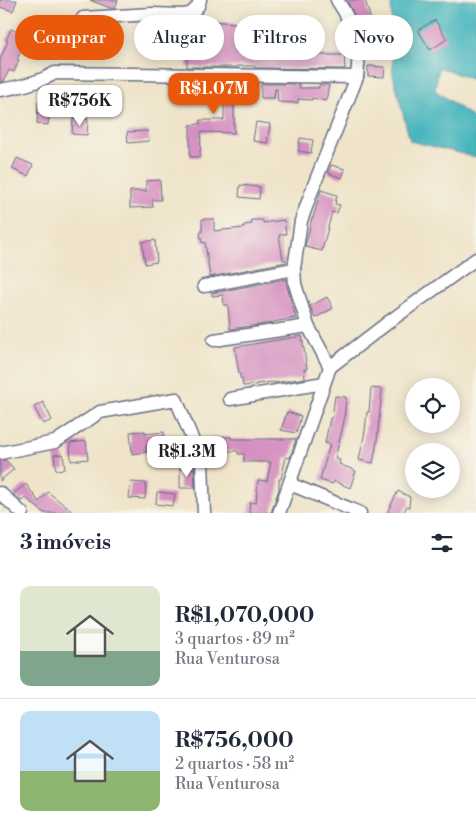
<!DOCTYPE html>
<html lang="pt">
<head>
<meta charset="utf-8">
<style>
	:root { --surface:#fff; --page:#f2f2f3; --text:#1f2937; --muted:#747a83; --line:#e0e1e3; --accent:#ea580c }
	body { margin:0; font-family:"Libre Bodoni",serif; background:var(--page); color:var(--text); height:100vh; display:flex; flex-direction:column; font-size:19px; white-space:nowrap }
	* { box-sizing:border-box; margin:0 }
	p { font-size:16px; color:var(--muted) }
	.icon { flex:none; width:28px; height:28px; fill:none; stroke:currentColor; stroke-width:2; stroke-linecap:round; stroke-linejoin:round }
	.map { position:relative; height:513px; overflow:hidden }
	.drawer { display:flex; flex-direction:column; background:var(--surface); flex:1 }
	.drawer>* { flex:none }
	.top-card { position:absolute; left:15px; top:15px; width:446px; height:45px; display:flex; gap:10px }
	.buttons { position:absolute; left:405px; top:378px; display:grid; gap:10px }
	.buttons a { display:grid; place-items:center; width:55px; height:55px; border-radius:50%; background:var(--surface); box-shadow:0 2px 12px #0003; font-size:25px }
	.price { position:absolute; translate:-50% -42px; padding:0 11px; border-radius:10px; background:#fff; color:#222; font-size:16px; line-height:32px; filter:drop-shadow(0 1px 2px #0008) }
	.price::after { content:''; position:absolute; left:50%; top:30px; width:15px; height:11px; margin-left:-8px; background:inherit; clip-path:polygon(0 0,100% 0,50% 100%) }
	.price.selected { background:var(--accent); color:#fff }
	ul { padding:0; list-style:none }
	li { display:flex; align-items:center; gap:15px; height:125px; padding:0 20px }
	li+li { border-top:1px solid var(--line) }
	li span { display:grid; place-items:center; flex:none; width:140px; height:100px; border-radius:10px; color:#555 }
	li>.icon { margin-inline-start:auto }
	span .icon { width:60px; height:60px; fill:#fffc; stroke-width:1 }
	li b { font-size:21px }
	h2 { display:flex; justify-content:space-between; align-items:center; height:60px; padding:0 20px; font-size:21px }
	.tag { padding:0 18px; border-radius:22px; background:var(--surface); box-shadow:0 2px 12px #0003; font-size:18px; line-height:45px }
	.tag.selected { background:var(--accent); color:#fff }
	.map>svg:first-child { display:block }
	.water { fill:#46b6bd; stroke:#30728e }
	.building { fill:#d58fc0 }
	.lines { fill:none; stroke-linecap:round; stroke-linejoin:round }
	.street-casing { stroke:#656e83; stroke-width:15 }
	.street { stroke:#fff; stroke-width:12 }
</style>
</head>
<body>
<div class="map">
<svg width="476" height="513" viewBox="0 0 476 513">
	<rect width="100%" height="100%" fill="#f7f3e8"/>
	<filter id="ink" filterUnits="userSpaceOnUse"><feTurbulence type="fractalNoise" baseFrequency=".02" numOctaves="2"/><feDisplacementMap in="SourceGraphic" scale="10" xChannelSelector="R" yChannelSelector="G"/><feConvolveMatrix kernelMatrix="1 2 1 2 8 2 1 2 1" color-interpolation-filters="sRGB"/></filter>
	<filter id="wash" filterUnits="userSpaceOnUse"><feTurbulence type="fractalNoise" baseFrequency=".0096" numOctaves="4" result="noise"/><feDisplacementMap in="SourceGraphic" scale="20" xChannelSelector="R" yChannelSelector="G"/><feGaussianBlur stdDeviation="1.12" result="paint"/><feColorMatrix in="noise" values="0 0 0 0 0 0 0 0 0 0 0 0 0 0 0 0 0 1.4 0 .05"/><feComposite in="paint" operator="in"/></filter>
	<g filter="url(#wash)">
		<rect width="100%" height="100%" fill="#efe4c9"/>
		<!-- water -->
		<polygon class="water" points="391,0 476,0 476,81 439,67 435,90 476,120 476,157 410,141 393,75"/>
		<g id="blocks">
			<!-- building -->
			<g class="building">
				<polygon points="0,0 17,0 13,11 0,7"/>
				<polygon points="90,0 118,0 115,8 110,8"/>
				<polygon points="347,0 365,0 371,20 373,20 376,29 363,33"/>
				<polygon points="195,20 236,23 236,52 266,53 277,54 277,55 344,55 345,69 255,68 255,66 238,66 238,67 187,67 187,52 182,52 183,23"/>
				<polygon points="435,20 447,39 430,50 418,30"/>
				<polygon points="385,24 392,38 381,43 375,29"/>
				<polygon points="11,29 27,36 17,60 19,60 14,72 9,70 4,81 0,82 0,59 8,41 6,40"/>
				<polygon points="368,66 385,67 384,77 368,76"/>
				<polygon points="198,83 234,84 234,133 201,132 200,157 190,157 190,125 200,124 200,120 224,120 224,98 199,99"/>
				<polygon points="261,84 299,84 299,88 319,88 319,85 329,85 326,101 312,98 312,100 298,99 298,103 278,102 277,89 275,89 274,98 261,98"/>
				<polygon points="38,102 50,102 48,125 37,124"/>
				<polygon points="73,119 88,119 87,135 72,134"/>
				<polygon points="256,122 270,124 267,143 253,141"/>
				<polygon points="148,131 149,141 128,143 127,132"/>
				<polygon points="300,138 313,140 311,153 298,151"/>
				<polygon points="17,158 33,165 28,176 12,169"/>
				<polygon points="331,165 345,169 342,178 328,173"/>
				<polygon points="160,180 161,200 152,200 153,207 130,208 130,191 146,191 146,181"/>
				<polygon points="240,185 260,187 259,199 239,197"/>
				<polygon points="321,190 337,195 335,204 340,205 337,213 332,212 322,251 305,247 312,218 313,218"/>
				<polygon points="202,219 214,219 214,231 244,228 244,225 252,224 251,220 263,220 263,223 284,220 286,234 279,235 283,260 286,259 286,262 210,277 205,242 202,243 200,233 202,232"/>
				<polygon points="155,240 157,262 145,264 142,242"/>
				<polygon points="286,279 287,286 296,318 273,322 273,323 230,329 228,305 224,305 223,295 212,296 212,293"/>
				<polygon points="327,297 333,308 315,318 310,306"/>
				<polygon points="302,336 307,369 304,369 305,378 273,383 273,382 256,384 256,385 243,386 242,378 240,378 240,374 239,374 235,347"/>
				<polygon points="371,388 382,389 377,441 373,463 359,460 365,431 367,412 369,412"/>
				<polygon points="335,396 346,397 344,421 335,459 340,460 339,464 356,471 350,488 334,481 333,484 320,480 330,444 325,443 330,418 332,418"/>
				<polygon points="43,402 52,420 43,424 34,407"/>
				<polygon points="287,412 301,416 296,433 281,430"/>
				<polygon points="145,431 145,434 164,432 165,445 146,446 147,452 132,454 130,432"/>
				<polygon points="214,437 231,437 231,439 296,439 290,458 286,457 281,479 279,479 279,489 271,513 249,513 250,502 256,503 258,480 267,481 271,462 244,462 244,454 238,454 238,451 214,451"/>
				<polygon points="86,441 88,459 71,461 70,443"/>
				<polygon points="178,450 179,461 165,462 164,451"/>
				<polygon points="63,454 65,469 56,470 54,455"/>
				<polygon points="6,460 14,469 0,481 0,461"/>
				<polygon points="180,468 194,468 195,488 180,488"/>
				<polygon points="131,482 146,483 145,499 129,498"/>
				<polygon points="26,484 39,502 48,492 74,513 44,513 26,498 21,501 13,494"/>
				<polygon points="398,491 410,497 409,507 407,506 403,513 387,513"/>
				<polygon points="157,492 175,494 173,506 156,504"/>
			</g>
		</g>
	</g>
	<g filter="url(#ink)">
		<use href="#blocks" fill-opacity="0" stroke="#656e83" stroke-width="1"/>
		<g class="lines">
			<defs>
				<g id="street">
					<polyline points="83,18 152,14 184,15 192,13 198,6 200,0"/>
					<path d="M0,90c20,-3 38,-7 55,-17l302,4"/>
					<polyline points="204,286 294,269"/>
					<polyline points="214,340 308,326"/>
					<polyline points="330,367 390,321 476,259"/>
					<polyline points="230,399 324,383"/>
					<polyline points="0,453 55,442 100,412 176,399 202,463 204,513"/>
					<polyline points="290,484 360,513"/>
					<polyline points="0,493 22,513"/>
					<polyline points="279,513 330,367 308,326 295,284 294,269 301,221 314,185 357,77 359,54 355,34 344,11 337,0"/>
				</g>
			</defs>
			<!-- street casing -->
			<use href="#street" class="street-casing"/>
			<!-- street -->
			<use href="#street" class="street"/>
		</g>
	</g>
</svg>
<div class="buttons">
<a><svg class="icon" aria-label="locate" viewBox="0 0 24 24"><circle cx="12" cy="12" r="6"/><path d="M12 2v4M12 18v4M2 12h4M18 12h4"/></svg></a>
<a><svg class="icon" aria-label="layers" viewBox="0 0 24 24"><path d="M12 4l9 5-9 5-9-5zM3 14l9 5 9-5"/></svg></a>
</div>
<b class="price selected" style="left:214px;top:115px">R$1.07M</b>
<b class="price" style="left:80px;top:127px">R$756K</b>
<b class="price" style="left:187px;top:478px">R$1.3M</b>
<div class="top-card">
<a class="tag selected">Comprar</a>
<a class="tag">Alugar</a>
<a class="tag">Filtros</a>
<a class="tag">Novo</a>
</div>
</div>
<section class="drawer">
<h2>3 imóveis<svg class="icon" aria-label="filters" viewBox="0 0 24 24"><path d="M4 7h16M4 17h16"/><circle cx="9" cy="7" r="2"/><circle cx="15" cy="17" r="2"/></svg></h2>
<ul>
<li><span style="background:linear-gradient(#dfe7d0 65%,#7fa58c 0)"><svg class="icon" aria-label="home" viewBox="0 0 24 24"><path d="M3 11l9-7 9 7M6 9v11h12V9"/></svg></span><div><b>R$1,070,000</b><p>3 quartos · 89 m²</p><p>Rua Venturosa</p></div></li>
<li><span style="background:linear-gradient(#bfe0f5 60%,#8fb573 0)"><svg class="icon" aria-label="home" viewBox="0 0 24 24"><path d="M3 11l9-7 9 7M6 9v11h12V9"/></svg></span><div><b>R$756,000</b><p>2 quartos · 58 m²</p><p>Rua Venturosa</p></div></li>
</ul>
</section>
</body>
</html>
